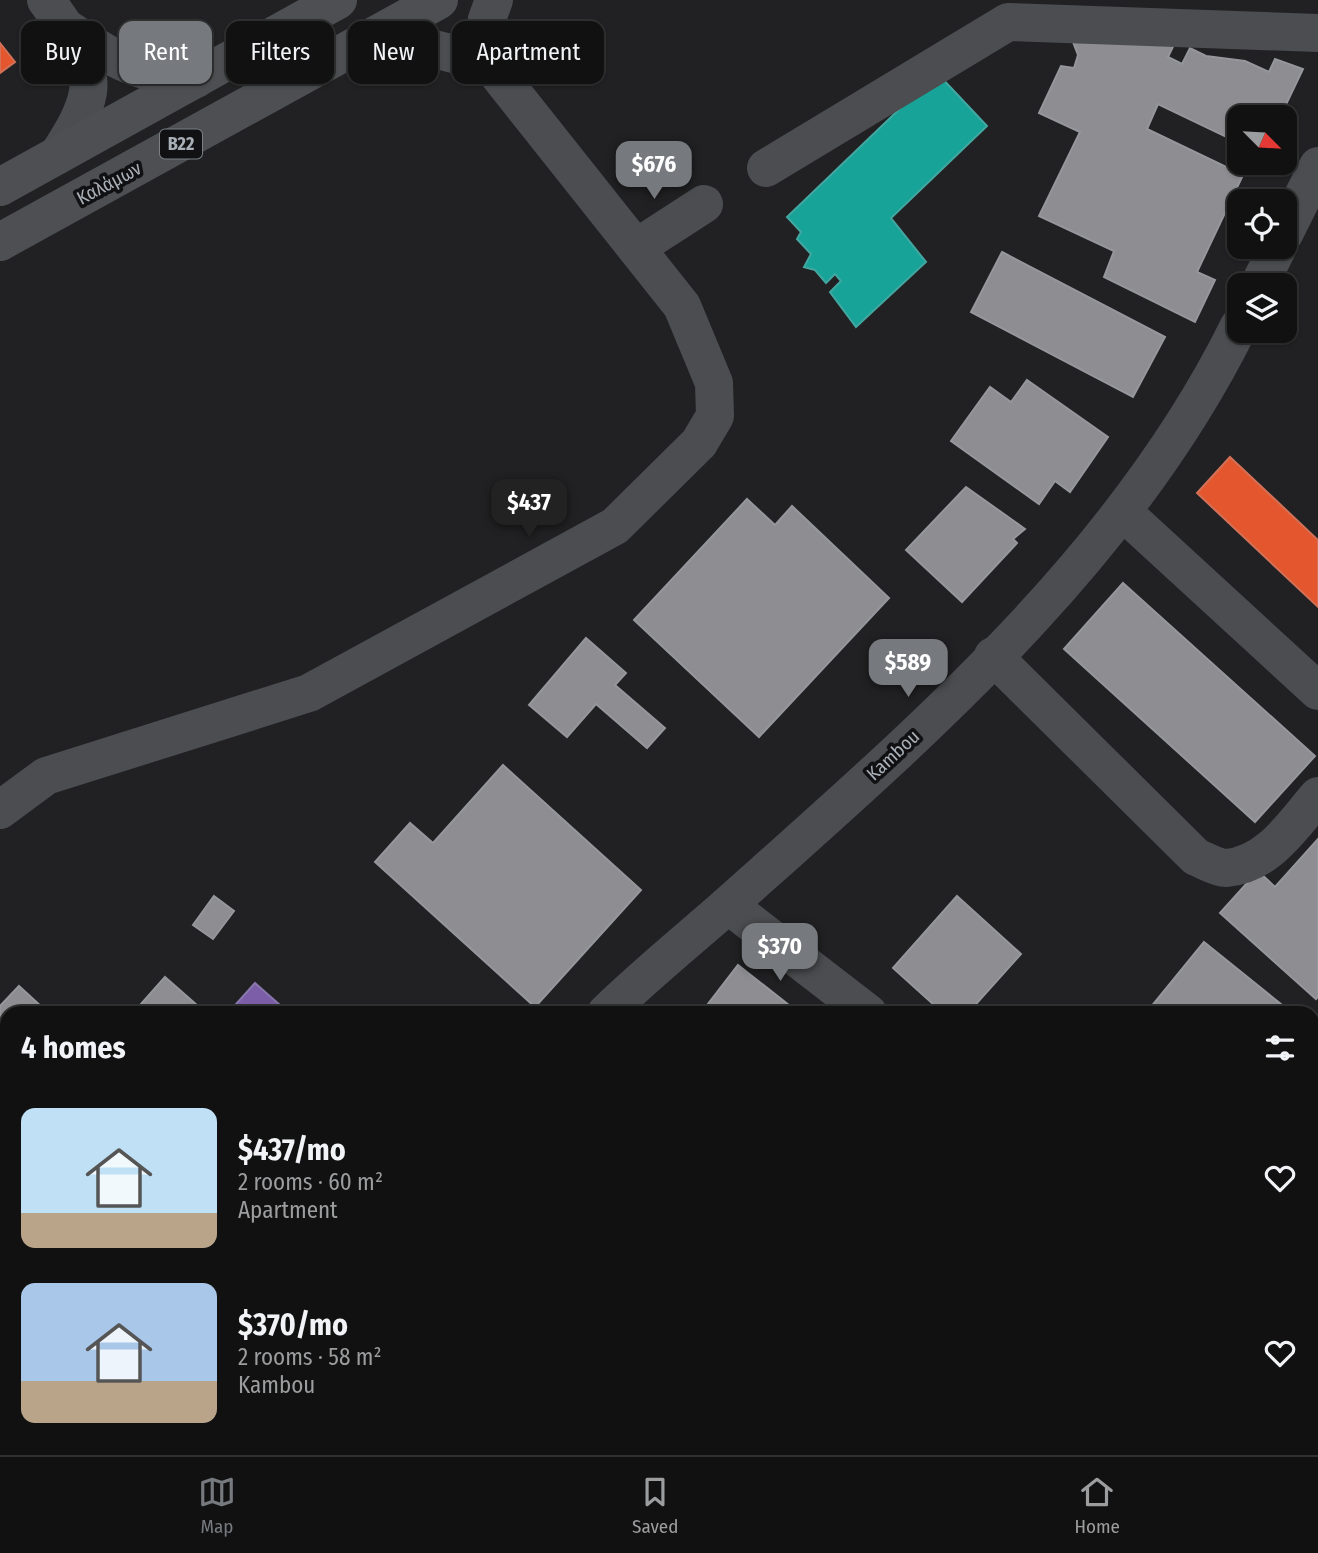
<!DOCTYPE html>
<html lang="en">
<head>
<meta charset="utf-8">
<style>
	:root { --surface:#111; --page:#1a1a1a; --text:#f1f3f6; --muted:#9c9d9f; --line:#303131; --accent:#767a7f }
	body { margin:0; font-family:"Fira Sans Condensed",sans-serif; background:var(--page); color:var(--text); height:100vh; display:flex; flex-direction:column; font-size:26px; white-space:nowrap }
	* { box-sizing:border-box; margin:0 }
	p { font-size:23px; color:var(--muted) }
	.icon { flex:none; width:38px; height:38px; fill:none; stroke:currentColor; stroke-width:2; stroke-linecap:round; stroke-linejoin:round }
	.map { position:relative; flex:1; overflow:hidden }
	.sheet { position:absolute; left:0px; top:1006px; width:1320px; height:450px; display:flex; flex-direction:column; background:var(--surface); border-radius:21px 21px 0 0; box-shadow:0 2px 5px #0004,0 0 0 2px var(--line) }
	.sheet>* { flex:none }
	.banner { position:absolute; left:21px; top:21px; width:700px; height:63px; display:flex; gap:14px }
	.needle { width:46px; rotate:114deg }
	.tools { position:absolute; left:1227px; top:105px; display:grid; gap:14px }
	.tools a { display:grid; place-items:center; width:70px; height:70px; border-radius:14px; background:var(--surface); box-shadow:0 2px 5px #0004,0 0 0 2px var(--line); font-size:35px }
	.price { position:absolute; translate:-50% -60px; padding:0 16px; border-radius:14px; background:var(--accent); color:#fff; font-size:23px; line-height:46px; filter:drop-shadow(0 2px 4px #0008) }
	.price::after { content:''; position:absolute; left:50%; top:42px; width:21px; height:16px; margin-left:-10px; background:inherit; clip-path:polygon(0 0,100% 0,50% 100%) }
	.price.selected { background:#222; color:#fff }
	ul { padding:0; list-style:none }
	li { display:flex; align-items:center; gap:21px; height:175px; padding:0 21px }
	li span { display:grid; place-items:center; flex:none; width:196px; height:140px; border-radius:14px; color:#555 }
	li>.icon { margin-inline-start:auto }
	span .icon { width:84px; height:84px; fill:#fffc; stroke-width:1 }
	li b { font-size:30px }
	h2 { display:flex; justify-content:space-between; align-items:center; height:84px; padding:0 21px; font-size:30px }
	.tag { padding:0 24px; border-radius:14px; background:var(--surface); box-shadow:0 2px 5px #0004,0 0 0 2px var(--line); font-size:24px; line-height:63px }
	.tag.selected { background:var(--accent); color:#fff }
	.menu { display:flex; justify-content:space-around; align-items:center; height:98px; border-top:2px solid var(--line); background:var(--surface); font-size:19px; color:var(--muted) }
	.menu a { display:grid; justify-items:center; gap:4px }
	.menu .selected { color:var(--accent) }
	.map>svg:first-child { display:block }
	.built { fill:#212123; fill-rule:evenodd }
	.shops { fill:#e4572e; stroke:#d27157; stroke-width:2 }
	.offices { fill:#7b5ea7; stroke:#8976ac; stroke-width:2 }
	.public { fill:#17a398; stroke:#43a7a1; stroke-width:2 }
	.industry { fill:#8d8d92; stroke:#95979d; stroke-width:2 }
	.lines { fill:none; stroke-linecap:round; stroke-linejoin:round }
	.minor { stroke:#4b4d50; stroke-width:38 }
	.major { stroke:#4d4f52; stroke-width:38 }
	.labels { text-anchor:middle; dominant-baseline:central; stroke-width:7; stroke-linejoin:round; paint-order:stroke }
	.shield { fill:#111113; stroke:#7b8086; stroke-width:2 }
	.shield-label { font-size:18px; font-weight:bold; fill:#a9afb7 }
	.street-label { font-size:19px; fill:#a9afb7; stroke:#111113 }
</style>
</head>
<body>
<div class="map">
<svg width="1318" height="1455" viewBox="0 0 1318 1455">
	<rect width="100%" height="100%" fill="#171717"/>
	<!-- built -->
	<path class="built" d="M0,0h1318v1455h-1099l-14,-6h1107v-436h-1305v348l-7,-3zM1239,117h45v46h-45zM1239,201h45v46h-45zM1239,285h45v46h-45z"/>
	<!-- shops -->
	<g class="shops">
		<polygon points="0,43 15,62 0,73"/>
		<polygon points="1230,457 1318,540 1318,607 1197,493"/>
	</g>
	<!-- offices -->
	<polygon class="offices" points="255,983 289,1013 228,1013"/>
	<!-- public -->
	<polygon class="public" points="937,73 987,126 891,218 926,262 856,327 830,292 841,281 835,274 826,283 815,270 804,267 811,254 797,239 801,232 787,217"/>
	<!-- industry -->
	<g class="industry">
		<polygon points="1179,34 1168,57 1182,64 1190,48 1206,56 1245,61 1269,72 1275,59 1303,69 1280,117 1239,117 1239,143 1158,104 1147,129 1243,175 1197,272 1215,280 1195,322 1104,277 1114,251 1039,216 1080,132 1039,113 1061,66 1074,68 1078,55 1073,42"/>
		<polygon points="1002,252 1165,337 1133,397 971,312"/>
		<polygon points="1027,380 1108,437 1070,492 1055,481 1039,504 951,441 990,387 1011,402"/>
		<polygon points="966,487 1025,529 1013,539 1017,543 962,602 906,550"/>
		<polygon points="747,499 775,525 792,506 889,598 759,737 634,620"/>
		<polygon points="1123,583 1315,756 1255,822 1064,649"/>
		<polygon points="586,638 626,673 615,685 665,728 647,748 596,704 567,737 529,705"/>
		<polygon points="503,765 641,890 535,1007 375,862 410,823 433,843"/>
		<polygon points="1318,839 1318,997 1316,999 1220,913 1258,871 1275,887"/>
		<polygon points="214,896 234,911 213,939 193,925"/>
		<polygon points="957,896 1021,954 968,1013 943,1013 893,968"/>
		<polygon points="1204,942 1292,1013 1210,1011 1146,1013"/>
		<polygon points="738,965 799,1013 701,1013"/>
		<polygon points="165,977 206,1013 133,1013"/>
		<polygon points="19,986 43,1008 38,1013 7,1013 7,1047 0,1054 0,1006"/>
		<polygon points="780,1449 798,1449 806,1455 775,1455"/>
	</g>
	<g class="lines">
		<!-- minor -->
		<g class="minor">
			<path d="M46,0c16,22 47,63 42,92 -4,23 -18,44 -30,63"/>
			<path d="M68,29c48,32 69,45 128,50"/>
			<polyline points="361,44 426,47 489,63"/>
			<polyline points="766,168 1008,22 1318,33"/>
			<polyline points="1284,234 1318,166"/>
			<polyline points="636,248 704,204"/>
			<polyline points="1259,285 1278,247"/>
			<polyline points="1123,512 1318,691"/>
			<path d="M993,656l203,201c8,3 21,11 30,11 42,-3 67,-43 92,-72"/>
			<polyline points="0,810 46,776 309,693 615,526 699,443 715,416 714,383 682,306 489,63 487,19 494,0"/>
			<polyline points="728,905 868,1013"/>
			<path d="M606,1013c39,-38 81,-72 122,-108 191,-171 396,-345 511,-579"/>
		</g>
		<!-- major -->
		<g class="major">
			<polyline points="0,187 338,0"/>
			<polyline points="0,242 439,0"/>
			<polyline points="0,1429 7,1431"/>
			<polyline points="99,1449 122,1455"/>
			<polyline points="286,1449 287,1455"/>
			<polyline points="218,1455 227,1449"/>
		</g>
	</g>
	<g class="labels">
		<!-- shield labels -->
		<rect class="shield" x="160" y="129.5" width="42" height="29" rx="5"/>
		<g class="shield-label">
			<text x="181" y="144">B22</text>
		</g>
		<!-- street labels -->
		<g class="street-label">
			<text transform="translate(109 183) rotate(-28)">Καλάμων</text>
			<text transform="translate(893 755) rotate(-43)">Kambou</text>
		</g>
	</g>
</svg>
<div class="tools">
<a><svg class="needle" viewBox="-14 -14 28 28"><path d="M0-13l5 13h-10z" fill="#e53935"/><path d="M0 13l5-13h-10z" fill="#9c9d9f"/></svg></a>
<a><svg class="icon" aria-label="locate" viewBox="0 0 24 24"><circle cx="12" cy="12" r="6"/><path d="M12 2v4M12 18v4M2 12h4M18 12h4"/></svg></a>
<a><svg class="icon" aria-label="layers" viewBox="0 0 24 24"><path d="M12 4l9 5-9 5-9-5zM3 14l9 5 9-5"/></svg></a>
</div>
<b class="price" style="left:654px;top:201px">$676</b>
<b class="price selected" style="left:529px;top:539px">$437</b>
<b class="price" style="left:908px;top:699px">$589</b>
<b class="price" style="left:780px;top:983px">$370</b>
<div class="banner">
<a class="tag">Buy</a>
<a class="tag selected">Rent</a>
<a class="tag">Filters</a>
<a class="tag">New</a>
<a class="tag">Apartment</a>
</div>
<section class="sheet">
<h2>4 homes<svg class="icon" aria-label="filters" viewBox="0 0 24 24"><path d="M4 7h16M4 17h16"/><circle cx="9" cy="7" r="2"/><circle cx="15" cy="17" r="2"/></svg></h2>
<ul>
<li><span style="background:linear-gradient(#bfe0f5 75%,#b9a48a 0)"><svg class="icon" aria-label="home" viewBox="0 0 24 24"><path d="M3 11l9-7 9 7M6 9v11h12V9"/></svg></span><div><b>$437/mo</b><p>2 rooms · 60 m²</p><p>Apartment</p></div><svg class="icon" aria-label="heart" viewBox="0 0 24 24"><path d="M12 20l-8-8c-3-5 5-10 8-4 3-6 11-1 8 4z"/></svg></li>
<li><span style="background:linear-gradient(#a9c7e8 70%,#b9a48a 0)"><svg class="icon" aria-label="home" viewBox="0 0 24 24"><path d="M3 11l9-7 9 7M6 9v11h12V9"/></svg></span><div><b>$370/mo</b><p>2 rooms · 58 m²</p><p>Kambou</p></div><svg class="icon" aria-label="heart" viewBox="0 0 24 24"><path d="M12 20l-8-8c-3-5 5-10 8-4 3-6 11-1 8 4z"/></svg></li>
</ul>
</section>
</div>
<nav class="menu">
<a class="selected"><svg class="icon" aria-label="map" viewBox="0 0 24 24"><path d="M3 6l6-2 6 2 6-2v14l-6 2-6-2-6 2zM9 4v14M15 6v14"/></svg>Map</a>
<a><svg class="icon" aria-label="saved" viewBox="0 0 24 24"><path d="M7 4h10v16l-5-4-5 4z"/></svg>Saved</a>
<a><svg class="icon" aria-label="home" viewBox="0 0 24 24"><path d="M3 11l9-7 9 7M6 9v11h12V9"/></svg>Home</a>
</nav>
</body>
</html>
